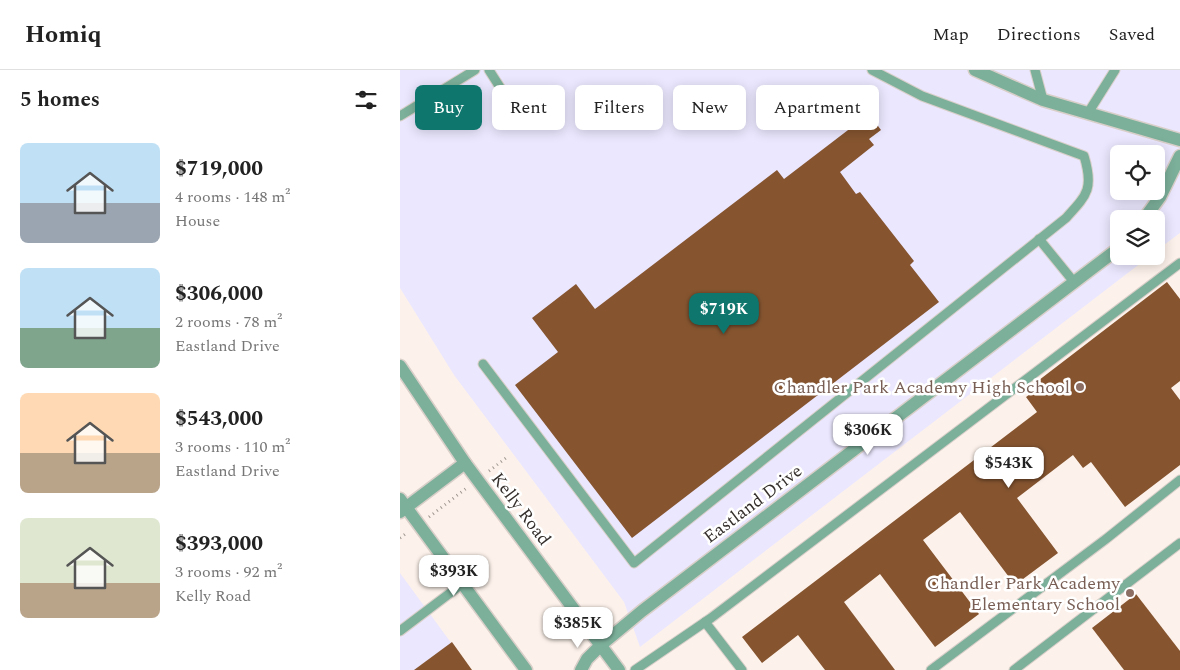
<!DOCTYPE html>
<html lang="en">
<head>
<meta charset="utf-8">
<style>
	:root { --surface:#fff; --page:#f6f6f6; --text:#222; --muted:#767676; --line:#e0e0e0; --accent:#0f766e }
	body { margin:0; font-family:Spectral,serif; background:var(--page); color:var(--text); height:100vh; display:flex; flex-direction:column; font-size:19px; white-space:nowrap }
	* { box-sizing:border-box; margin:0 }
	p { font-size:16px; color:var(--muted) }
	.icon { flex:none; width:28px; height:28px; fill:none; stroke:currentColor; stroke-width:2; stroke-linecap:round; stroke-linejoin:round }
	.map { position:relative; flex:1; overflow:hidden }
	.drawer { display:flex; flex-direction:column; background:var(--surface); width:400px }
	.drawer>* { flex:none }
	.banner { position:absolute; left:15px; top:15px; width:475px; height:45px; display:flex; gap:10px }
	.tools { position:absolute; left:710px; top:75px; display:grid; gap:10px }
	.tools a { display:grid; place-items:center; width:55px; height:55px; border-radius:8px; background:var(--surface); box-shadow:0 2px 12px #0003; font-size:25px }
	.price { position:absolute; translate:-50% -42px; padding:0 11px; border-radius:10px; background:#fff; color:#222; font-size:16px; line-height:32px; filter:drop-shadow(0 1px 2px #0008) }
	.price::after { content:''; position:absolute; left:50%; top:30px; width:15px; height:11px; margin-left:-8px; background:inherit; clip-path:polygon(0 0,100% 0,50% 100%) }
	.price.selected { background:var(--accent); color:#fff }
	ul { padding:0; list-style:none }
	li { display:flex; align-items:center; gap:15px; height:125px; padding:0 20px }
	li span { display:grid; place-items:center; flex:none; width:140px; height:100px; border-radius:8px; color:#555 }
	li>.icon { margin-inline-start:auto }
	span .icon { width:60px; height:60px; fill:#fffc; stroke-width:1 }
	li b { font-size:21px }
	h2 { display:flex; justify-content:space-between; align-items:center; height:60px; padding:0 20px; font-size:21px }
	.tag { padding:0 18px; border-radius:8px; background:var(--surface); box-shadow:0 2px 12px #0003; font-size:18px; line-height:45px }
	.tag.selected { background:var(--accent); color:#fff }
	header { display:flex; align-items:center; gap:30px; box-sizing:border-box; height:70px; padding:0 25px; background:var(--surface); border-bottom:1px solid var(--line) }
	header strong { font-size:24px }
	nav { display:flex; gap:28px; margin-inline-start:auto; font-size:18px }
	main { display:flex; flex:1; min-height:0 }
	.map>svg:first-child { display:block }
	.commercial { fill:#ebe7fe; fill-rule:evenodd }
	.building { fill:#865530 }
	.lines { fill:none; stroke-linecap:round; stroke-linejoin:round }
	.service-casing { stroke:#d9cfc9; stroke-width:11 }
	.minor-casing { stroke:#d9cfc9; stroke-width:15 }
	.tertiary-casing { stroke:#d9cfc9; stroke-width:15 }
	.path { stroke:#9e9691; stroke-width:3; stroke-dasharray:1 4; stroke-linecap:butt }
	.service { stroke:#7cb09b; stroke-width:9 }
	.minor { stroke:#7cb09b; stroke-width:12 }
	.tertiary { stroke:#7cb09b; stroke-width:12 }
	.education-dot { fill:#8d6e63; stroke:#fff; stroke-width:2 }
	.labels { text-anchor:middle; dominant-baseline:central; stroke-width:5; stroke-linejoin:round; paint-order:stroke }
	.education-label { font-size:18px; fill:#785e54; stroke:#fff; text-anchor:end }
	.street-label { font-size:18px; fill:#35302d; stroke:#fff }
</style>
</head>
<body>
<header>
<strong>Homiq</strong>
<nav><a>Map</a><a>Directions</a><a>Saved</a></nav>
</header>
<main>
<section class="drawer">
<h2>5 homes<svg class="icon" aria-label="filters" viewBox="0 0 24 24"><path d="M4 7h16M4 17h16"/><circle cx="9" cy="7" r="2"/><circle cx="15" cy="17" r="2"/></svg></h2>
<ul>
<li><span style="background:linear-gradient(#bfe0f5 60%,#9aa5b1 0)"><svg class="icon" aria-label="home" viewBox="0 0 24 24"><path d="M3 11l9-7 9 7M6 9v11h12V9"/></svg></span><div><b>$719,000</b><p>4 rooms · 148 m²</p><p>House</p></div></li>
<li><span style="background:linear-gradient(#bfe0f5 60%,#7fa58c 0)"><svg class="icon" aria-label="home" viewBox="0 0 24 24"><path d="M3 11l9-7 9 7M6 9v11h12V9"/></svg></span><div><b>$306,000</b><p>2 rooms · 78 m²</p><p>Eastland Drive</p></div></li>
<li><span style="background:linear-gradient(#ffd9b3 60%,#b9a48a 0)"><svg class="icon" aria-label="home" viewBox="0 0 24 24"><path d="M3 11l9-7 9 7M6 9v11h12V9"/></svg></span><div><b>$543,000</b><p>3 rooms · 110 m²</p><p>Eastland Drive</p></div></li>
<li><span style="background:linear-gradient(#dfe7d0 65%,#b9a48a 0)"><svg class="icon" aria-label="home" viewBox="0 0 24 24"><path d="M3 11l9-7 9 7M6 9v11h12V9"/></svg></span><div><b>$393,000</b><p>3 rooms · 92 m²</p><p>Kelly Road</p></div></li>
</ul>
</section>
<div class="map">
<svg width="780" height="600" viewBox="0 0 780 600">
	<rect width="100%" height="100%" fill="#fdf2eb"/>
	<!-- commercial -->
	<g class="commercial">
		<path d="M0,0h780v163l-24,18v-32h-37v37h31l-510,391 -16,-45 -170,-227 -54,-87zM719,84h37v37h-37z"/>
		<polygon points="0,503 71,600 0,600"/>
	</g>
	<!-- building -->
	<g class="building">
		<polygon points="469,44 481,60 469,69 474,75 440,102 456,124 460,122 514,191 510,195 539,232 232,468 115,315 158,282 132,248 176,214 195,239 377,100 384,109"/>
		<polygon points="767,212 780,229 780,311 771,318 780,330 780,395 725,437 691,392 683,398 673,385 617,428 658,483 615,515 560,442 523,470 579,544 535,577 480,504 444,532 495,600 425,600 398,565 362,593 342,567 637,342 626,327 633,322 630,317"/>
		<polygon points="736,524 780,581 780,600 724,600 692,558"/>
		<polygon points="52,572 72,600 14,600"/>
	</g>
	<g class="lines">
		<defs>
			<g id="service">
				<polyline points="89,0 110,33"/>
				<polyline points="635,0 643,30"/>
				<polyline points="688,43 715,0"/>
				<polyline points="0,46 75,0"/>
				<polyline points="639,169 674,212"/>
				<path d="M83,294l151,199 432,-345c21,-23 28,-29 18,-62l-162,-60 -50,-26"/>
				<polyline points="305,552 342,600"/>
				<polyline points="0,561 62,514"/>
				<polyline points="235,600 311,548 780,193"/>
				<polyline points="531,600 706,469 780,410"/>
				<polyline points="614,600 780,473"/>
			</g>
			<g id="minor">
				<polyline points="575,0 643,30 780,70"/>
				<polyline points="744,149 760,127 780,86"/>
				<polyline points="0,442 65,393"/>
				<polyline points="201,575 242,541 719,178"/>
			</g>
			<g id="tertiary">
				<polyline points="0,296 65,393 219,600"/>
				<polyline points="0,429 126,600"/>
				<polyline points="181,600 187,589 201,575"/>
			</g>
		</defs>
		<!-- service casing -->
		<use href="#service" class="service-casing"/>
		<!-- minor casing -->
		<use href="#minor" class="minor-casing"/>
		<!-- tertiary casing -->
		<use href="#tertiary" class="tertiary-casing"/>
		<!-- path -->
		<g class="path">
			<polyline points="89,401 106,388"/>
			<polyline points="29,447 68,417"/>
			<polyline points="0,468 8,462"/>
		</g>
		<!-- service -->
		<use href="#service" class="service"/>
		<!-- minor -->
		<use href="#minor" class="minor"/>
		<!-- tertiary -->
		<use href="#tertiary" class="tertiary"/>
	</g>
	<!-- markers -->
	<g class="education-dot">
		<circle cx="680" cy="317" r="5"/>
		<circle cx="730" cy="523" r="5"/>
	</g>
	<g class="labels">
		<!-- education labels -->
		<g class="education-label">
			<text x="670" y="317">Chandler Park Academy High School</text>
			<text x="720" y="513">Chandler Park Academy<tspan x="720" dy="21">Elementary School</tspan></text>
		</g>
		<!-- street labels -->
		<g class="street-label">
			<text transform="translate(353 434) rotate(-37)">Eastland Drive</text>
			<text transform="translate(121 439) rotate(53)">Kelly Road</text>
		</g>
	</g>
</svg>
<div class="tools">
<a><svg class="icon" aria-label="locate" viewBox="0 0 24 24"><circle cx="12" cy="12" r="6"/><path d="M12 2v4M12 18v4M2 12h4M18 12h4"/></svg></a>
<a><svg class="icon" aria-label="layers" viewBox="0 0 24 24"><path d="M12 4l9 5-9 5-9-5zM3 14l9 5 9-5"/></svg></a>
</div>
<b class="price selected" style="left:324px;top:265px">$719K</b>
<b class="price" style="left:468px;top:386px">$306K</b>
<b class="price" style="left:609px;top:419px">$543K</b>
<b class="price" style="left:54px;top:527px">$393K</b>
<b class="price" style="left:178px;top:579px">$385K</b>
<div class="banner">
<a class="tag selected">Buy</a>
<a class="tag">Rent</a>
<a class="tag">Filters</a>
<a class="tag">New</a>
<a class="tag">Apartment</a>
</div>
</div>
</main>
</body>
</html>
